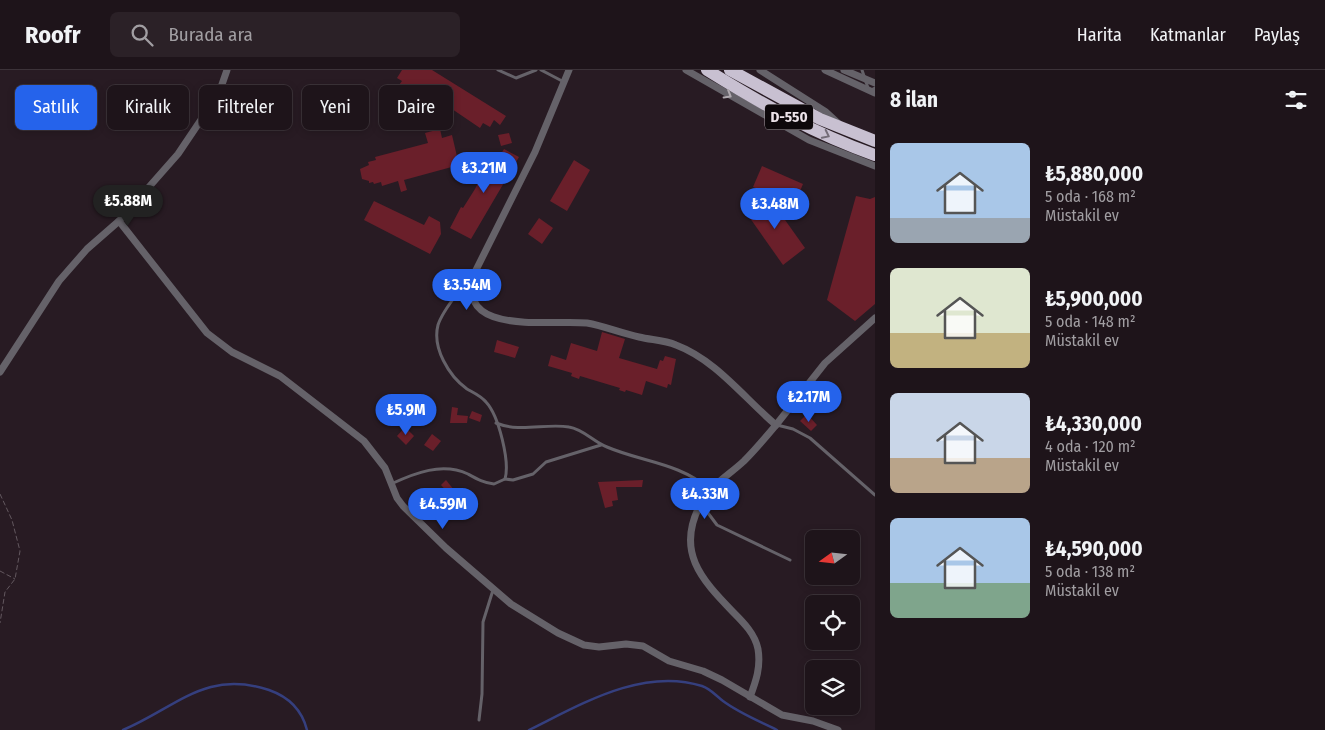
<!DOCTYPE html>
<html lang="tr">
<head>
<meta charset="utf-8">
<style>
	:root { --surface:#1e141a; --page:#2b2127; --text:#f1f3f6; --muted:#a19ea2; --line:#3c3339; --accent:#2563eb }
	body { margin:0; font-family:"Fira Sans Condensed",sans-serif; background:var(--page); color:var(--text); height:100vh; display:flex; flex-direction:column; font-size:19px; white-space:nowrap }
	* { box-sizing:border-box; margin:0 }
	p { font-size:16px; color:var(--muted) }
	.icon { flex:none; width:28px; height:28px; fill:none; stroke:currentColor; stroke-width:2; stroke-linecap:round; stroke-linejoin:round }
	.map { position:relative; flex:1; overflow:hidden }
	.side { display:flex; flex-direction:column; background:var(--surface); width:450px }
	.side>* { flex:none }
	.top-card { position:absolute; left:15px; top:15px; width:475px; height:45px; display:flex; gap:10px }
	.needle { width:32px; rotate:255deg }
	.controls { position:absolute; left:805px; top:460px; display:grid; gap:10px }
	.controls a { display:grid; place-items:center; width:55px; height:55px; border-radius:8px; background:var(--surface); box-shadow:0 2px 8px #0003,0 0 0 1px var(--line); font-size:25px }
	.price { position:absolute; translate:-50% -42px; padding:0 11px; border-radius:18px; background:var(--accent); color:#fff; font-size:16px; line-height:32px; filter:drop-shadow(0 1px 2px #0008) }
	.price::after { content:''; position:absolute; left:50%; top:30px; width:15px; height:11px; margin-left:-8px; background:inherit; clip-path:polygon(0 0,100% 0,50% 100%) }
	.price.current { background:#222; color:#fff }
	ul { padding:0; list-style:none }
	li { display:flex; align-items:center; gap:15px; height:125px; padding:0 15px }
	li span { display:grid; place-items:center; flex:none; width:140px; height:100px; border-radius:8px; color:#555 }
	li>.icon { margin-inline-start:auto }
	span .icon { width:60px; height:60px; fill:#fffc; stroke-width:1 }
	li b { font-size:21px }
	h2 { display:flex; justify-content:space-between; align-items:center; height:60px; padding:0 15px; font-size:21px }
	.pill { padding:0 18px; border-radius:8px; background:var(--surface); box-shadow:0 2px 8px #0003,0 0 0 1px var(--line); font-size:18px; line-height:45px }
	.pill.current { background:var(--accent); color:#fff }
	header { display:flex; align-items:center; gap:30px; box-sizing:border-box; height:70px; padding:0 25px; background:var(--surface); border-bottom:1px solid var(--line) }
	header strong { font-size:24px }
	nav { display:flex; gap:28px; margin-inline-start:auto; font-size:18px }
	.search { width:350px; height:45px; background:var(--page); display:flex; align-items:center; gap:12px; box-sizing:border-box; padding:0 18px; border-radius:8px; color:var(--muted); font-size:19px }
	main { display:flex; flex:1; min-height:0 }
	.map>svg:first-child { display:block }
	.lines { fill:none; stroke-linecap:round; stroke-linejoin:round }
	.stream { stroke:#353f7e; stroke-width:2.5 }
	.building { fill:#6a1f2a }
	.path { stroke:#63585f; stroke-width:1; stroke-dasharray:5 2.5; stroke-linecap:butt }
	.lane { stroke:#656269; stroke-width:3 }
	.street { stroke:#656269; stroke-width:7 }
	.highway { stroke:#c8c0d1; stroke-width:12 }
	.oneway { stroke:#afa9af }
	.oneway2 { stroke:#746d78 }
	.labels { text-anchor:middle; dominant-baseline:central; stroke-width:4.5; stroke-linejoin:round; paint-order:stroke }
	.shield { fill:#0d080b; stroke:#a9a1a6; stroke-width:1 }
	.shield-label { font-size:15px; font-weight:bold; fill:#ece3e9 }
</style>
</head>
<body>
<header>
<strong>Roofr</strong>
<div class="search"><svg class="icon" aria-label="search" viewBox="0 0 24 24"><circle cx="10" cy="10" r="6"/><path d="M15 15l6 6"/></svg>Burada ara</div>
<nav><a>Harita</a><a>Katmanlar</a><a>Paylaş</a></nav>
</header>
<main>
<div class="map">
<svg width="875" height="660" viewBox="0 0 875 660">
	<rect width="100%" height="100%" fill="#281b23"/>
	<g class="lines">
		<!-- stream -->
		<g class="stream">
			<path d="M123,660c54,-23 83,-61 146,-40 20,7 33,20 38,40"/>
			<path d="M529,660c51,-25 113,-63 173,-44 9,3 14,10 21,15 16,12 36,20 54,29"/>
		</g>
	</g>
	<!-- building -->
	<g class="building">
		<polygon points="402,0 432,0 506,46 500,55 494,50 490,57 483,53 480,58 452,39 447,48 397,18 402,11 397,8"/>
		<polygon points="440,59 442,68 452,65 459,95 404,110 407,120 401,122 398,111 382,116 381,112 374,114 373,112 369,113 369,111 362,109 360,99 369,95 368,92 376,90 375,87 428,73 425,63"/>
		<polygon points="509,63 512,73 501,76 498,65"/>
		<polygon points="504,79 519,87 471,169 450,158 461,137 463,138 475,119 490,88 496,92"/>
		<polygon points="574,90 590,100 567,141 550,131"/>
		<polygon points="762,96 803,114 794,135 753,117"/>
		<polygon points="768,126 805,178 783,195 745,141"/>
		<polygon points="856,126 870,129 875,127 875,234 855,251 827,230"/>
		<polygon points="374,131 424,155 429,146 440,152 441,164 430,184 364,150"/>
		<polygon points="539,148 553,158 542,174 528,164"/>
		<polygon points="602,262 625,269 619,288 657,299 660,290 663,291 665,286 676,289 671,315 668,314 667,318 646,311 642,325 626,320 625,322 619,320 620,318 580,306 579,309 571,306 572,303 548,296 551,285 566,290 571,273 597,281"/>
		<polygon points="497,270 519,277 515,288 494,282"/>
		<polygon points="452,337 458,338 457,345 468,346 467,353 450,353"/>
		<polygon points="472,341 482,345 480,352 469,348"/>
		<polygon points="807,344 817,355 811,361 800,351"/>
		<polygon points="405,357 414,366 406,375 397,366"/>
		<polygon points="432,364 441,371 433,381 424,375"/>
		<polygon points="446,410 454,420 449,424 441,415"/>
		<polygon points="643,410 642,417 616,417 618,430 612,431 613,436 605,438 598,412"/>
	</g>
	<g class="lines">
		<!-- path -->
		<g class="path">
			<polyline points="0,424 12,450 20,481 15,509 5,522 0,553"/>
			<polyline points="0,501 15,509"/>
		</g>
		<!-- lane -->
		<g class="lane">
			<polyline points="498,0 516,8 536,0"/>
			<polyline points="541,0 564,12"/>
			<polyline points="862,0 869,21 875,18"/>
			<path d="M496,353c25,10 49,0 73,4 14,2 25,15 38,20 35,15 73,16 102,42"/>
			<polyline points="777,355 793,359 810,368 875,425"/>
			<polyline points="505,409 513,410 533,404 546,392 601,375"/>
			<path d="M391,414c24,-11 51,-22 77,-10 9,5 16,9 26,10l11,-5c5,-17 -6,-63 -19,-77 -5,-6 -12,-9 -19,-13 -18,-13 -35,-41 -29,-64 5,-16 20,-31 29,-45l6,-3"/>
			<polyline points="705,427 708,443 717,455 790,490"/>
			<polyline points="479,650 482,624 483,552 493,520"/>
		</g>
		<!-- street -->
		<g class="street">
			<path d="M569,0l-34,82 -59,118c-26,68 76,49 111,53 17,3 34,10 52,14 12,3 25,3 37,8 40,15 68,53 100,80 -10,12 -21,25 -32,36 -15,14 -34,25 -43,42 -26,48 0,76 32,109 11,11 22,22 25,37 3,18 -2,32 -8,48"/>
			<polyline points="686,0 809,70 875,96"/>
			<polyline points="760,0 826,42 838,53"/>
			<polyline points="825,0 875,23"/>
			<polyline points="844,0 875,13"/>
			<polyline points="119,151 207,263 232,282 280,306 364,371 385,398 397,428 403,436 446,478 511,534 558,563 584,575 599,577 626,574 643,576 669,591 703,601 722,610 782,645 813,651 838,660"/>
			<polyline points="0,302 59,211 87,179 119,151 178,84 219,23 227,0"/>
			<polyline points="776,355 825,293 875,248"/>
		</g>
		<!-- highway -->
		<g class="highway">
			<path d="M707,0c53,33 108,64 168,85"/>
			<polyline points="730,0 820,49 875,71"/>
		</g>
	</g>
	<!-- one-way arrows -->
	<defs><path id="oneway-chevron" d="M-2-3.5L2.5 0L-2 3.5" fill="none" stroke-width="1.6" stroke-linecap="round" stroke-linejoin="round" transform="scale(1.25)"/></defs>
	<use class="oneway" href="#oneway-chevron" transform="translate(728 25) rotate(31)"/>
	<use class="oneway2" href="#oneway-chevron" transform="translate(826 65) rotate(26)"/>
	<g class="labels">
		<!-- shield labels -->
		<rect class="shield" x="765" y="34.5" width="48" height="25" rx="4"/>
		<g class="shield-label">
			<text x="789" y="47">D-550</text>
		</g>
	</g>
</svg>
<div class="controls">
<a><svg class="needle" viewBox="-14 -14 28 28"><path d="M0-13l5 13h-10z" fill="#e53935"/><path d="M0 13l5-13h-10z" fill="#a19ea2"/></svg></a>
<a><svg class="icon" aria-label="locate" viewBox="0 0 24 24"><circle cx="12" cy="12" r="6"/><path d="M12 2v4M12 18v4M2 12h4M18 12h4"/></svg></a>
<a><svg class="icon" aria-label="layers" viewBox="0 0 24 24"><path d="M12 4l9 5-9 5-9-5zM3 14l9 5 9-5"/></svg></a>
</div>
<b class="price" style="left:484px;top:124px">₺3.21M</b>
<b class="price current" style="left:128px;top:157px">₺5.88M</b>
<b class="price" style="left:775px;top:160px">₺3.48M</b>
<b class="price" style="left:467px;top:241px">₺3.54M</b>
<b class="price" style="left:809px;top:353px">₺2.17M</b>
<b class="price" style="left:406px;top:366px">₺5.9M</b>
<b class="price" style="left:705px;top:450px">₺4.33M</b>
<b class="price" style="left:443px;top:460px">₺4.59M</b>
<div class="top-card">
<a class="pill current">Satılık</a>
<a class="pill">Kiralık</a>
<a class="pill">Filtreler</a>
<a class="pill">Yeni</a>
<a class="pill">Daire</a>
</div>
</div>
<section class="side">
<h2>8 ilan<svg class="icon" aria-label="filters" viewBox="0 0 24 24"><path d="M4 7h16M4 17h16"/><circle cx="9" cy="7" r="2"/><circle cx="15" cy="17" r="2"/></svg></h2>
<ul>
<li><span style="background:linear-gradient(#a9c7e8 75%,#9aa5b1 0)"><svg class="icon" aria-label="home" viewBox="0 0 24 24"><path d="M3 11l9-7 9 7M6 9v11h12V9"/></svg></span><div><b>₺5,880,000</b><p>5 oda · 168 m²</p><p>Müstakil ev</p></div></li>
<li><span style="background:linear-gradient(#dfe7d0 65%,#c2b280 0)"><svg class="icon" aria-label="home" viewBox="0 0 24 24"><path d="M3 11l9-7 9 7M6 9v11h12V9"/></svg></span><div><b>₺5,900,000</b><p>5 oda · 148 m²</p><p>Müstakil ev</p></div></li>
<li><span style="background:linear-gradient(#c9d6e8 65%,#b9a48a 0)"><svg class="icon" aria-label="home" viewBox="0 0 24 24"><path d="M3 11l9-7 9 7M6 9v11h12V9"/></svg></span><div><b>₺4,330,000</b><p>4 oda · 120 m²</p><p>Müstakil ev</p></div></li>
<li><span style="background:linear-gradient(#a9c7e8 65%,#7fa58c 0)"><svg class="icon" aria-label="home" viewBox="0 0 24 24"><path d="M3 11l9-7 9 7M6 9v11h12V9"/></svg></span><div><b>₺4,590,000</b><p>5 oda · 138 m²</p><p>Müstakil ev</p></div></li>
</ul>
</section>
</main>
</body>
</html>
